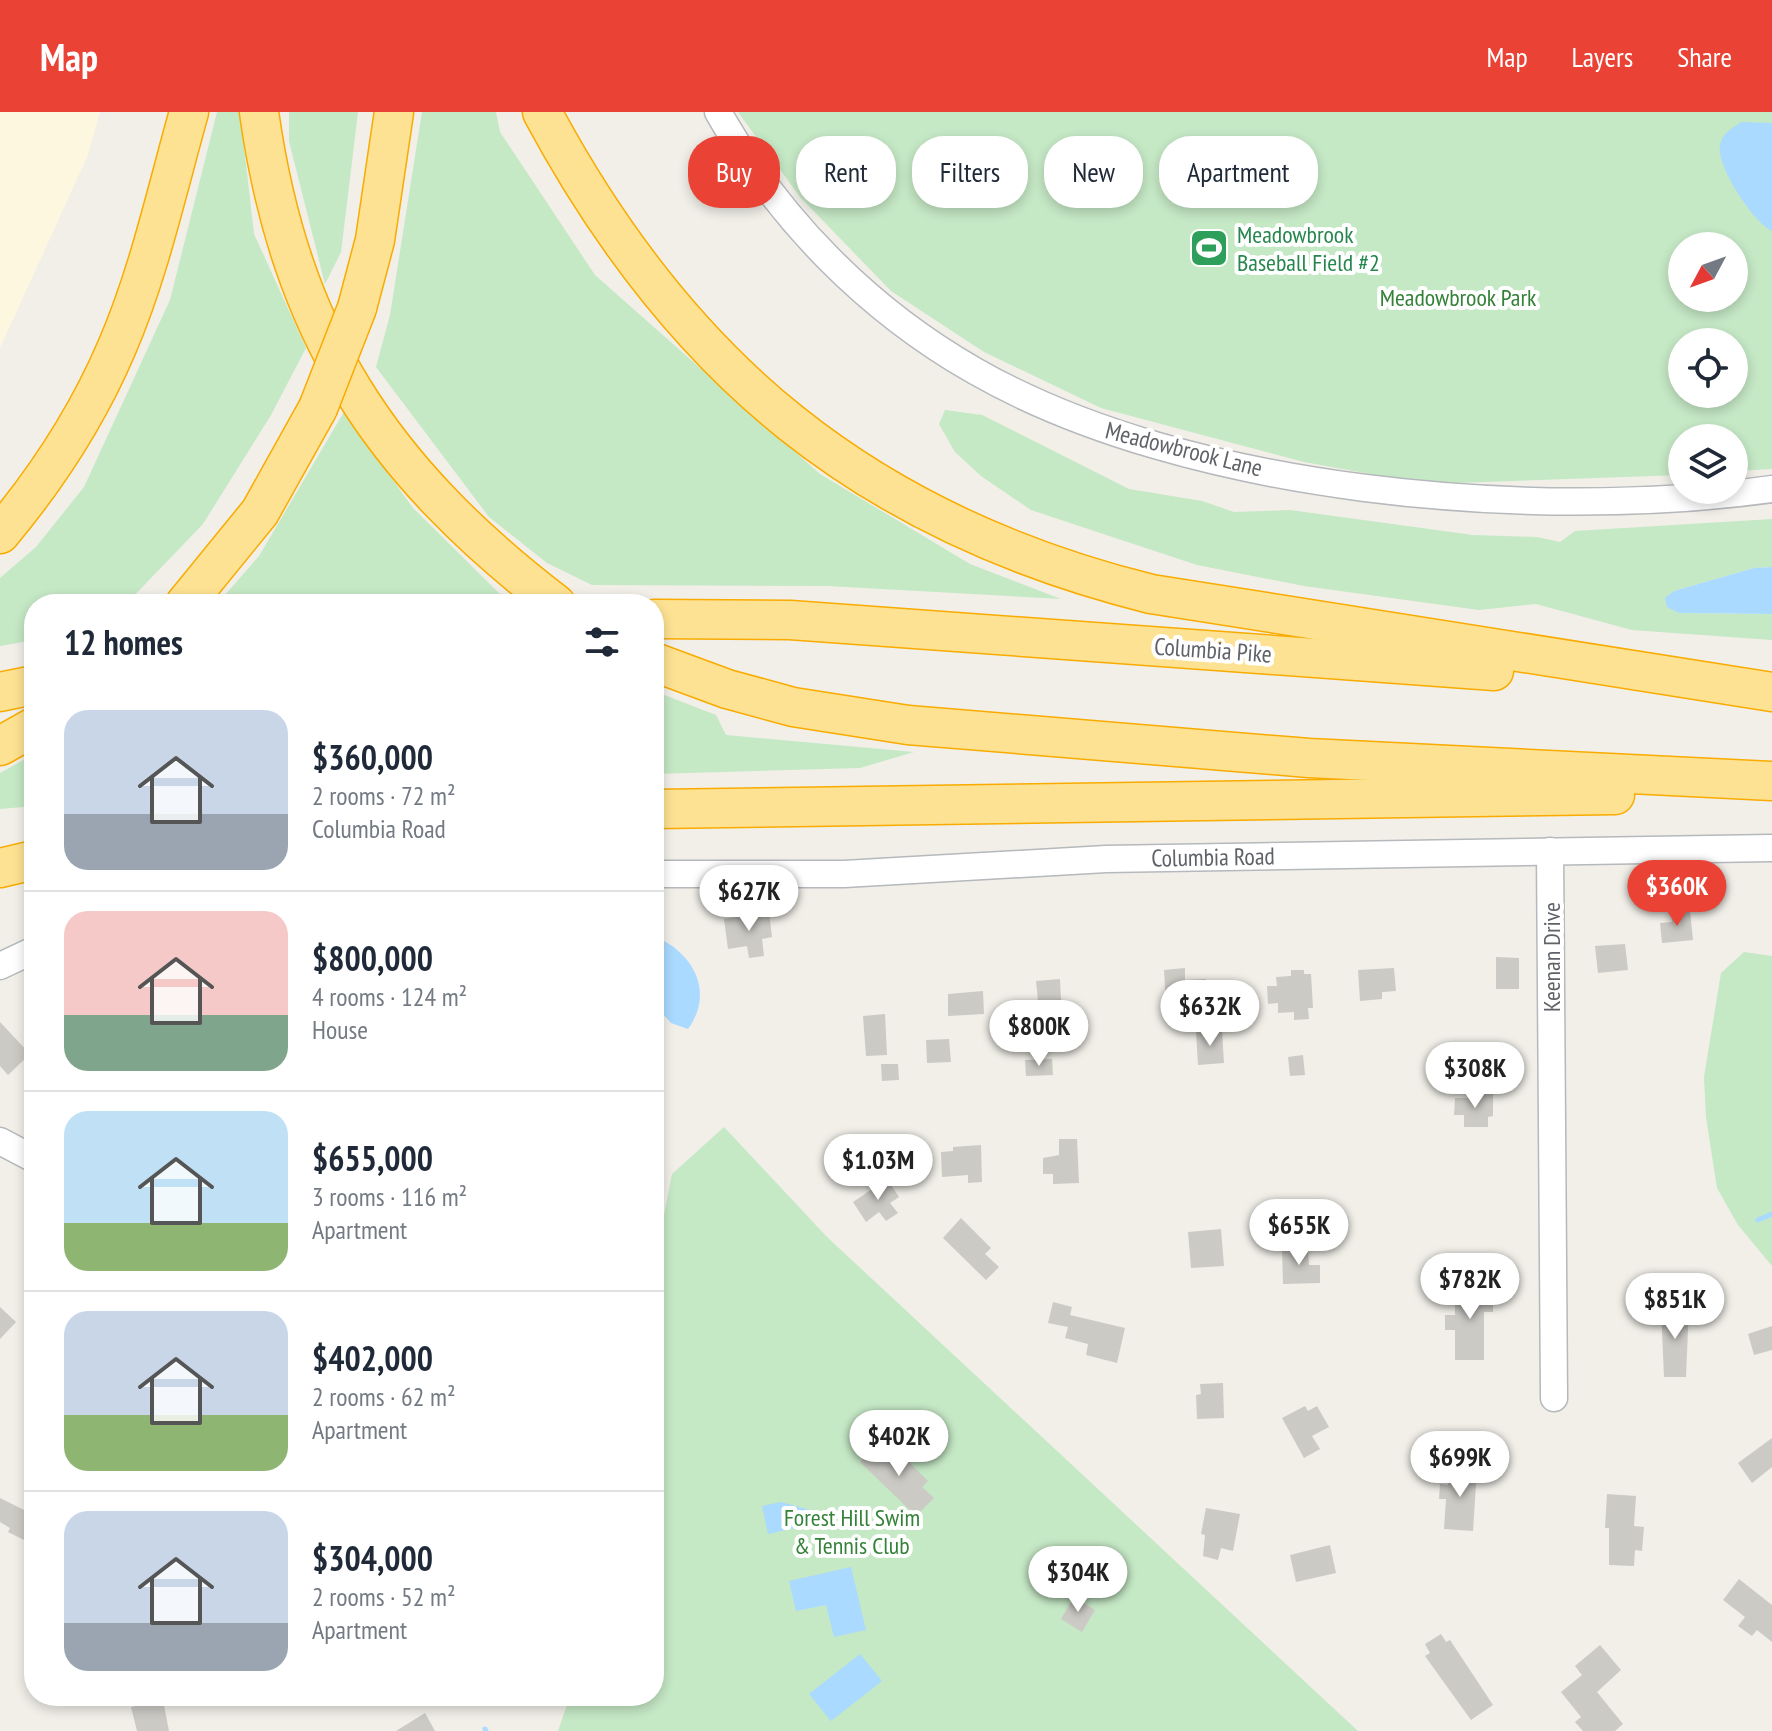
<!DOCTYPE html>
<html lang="en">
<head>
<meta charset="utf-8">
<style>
	:root { --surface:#fff; --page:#f6f6f7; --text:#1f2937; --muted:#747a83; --line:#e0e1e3; --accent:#ea4335 }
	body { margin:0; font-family:"PT Sans Narrow",sans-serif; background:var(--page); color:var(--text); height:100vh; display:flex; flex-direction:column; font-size:30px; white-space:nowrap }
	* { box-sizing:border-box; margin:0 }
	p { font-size:26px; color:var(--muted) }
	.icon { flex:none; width:44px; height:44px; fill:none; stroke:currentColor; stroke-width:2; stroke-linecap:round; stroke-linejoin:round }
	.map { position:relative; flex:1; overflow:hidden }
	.sheet { position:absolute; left:24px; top:482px; width:640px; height:1112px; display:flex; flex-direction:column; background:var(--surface); border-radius:32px; box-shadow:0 4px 12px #0003 }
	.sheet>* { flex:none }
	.hud { position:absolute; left:688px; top:24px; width:760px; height:72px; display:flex; gap:16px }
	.needle { width:52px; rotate:229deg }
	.tools { position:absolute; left:1668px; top:120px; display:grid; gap:16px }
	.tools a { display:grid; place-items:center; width:80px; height:80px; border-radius:50%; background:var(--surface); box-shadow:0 4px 12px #0003; font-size:40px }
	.price { position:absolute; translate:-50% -68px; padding:0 18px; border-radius:28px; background:#fff; color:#222; font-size:26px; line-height:52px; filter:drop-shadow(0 2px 4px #0008) }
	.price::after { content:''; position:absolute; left:50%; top:48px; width:24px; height:18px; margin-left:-12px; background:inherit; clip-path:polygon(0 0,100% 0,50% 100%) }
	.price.current { background:var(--accent); color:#fff }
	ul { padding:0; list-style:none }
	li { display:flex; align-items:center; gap:24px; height:200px; padding:0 40px }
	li+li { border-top:2px solid var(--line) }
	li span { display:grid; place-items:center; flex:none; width:224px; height:160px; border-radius:24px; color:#555 }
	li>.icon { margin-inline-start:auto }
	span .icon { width:96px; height:96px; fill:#fffc; stroke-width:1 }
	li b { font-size:34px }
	h2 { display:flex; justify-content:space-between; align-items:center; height:96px; padding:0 40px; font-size:34px }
	.chip { padding:0 28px; border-radius:32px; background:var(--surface); box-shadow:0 4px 12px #0003; font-size:28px; line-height:72px }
	.chip.current { background:var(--accent); color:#fff }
	header { display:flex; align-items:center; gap:48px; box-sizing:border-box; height:112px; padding:0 40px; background:var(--accent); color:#fff }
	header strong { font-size:38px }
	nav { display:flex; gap:44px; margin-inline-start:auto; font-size:28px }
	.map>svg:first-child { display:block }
	.commercial { fill:#fef7e0 }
	.green { fill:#c5e8c5; fill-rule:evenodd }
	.water { fill:#aadaff }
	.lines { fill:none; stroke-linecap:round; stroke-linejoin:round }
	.stream { stroke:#aadaff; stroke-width:5 }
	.building { fill:#cccac5 }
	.minor-casing { stroke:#b5b8bc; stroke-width:29 }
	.highway-casing { stroke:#f9ab00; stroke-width:41 }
	.minor { stroke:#fff; stroke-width:26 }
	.highway { stroke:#fde293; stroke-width:38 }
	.highway-bridge-casing { stroke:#f9ab00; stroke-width:41; stroke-linecap:butt }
	.highway-bridge { stroke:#fde293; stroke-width:38 }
	.labels { text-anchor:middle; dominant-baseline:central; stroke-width:8; stroke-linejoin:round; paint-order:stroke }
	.leisure-label { font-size:24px; fill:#27864d; stroke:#fff; text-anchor:start }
	.park-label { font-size:24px; fill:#348238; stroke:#fff }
	.street-label { font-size:24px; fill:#5f6368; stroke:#fff }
</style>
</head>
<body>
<header>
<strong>Map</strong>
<nav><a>Map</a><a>Layers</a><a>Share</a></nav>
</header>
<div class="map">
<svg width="1772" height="1619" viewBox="0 0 1772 1619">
	<rect width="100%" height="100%" fill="#f1efe8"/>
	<!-- commercial -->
	<polygon class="commercial" points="0,0 100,0 88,43 0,236"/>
	<!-- green -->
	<g class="green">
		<polygon points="217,0 240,0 254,122 306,236 271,303 203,412 126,492 34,492 34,528 0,534 0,466 36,435 84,375 170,188"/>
		<polygon points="289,0 358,0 341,140 325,172 289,29"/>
		<polygon points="422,0 496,0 500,20 595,163 820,362 970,452 1061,487 827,474 592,473 547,451 489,405 376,255 390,203"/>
		<path d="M738,0h1034v357l-38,2v-33h-52v37l-256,9 -122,-22 -203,-54 -117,-56 -93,-61 -91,-94zM1682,134h52v52h-52zM1682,230h52v52h-52z"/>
		<polygon points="945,298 982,303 1129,377 1202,389 1234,400 1290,398 1473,423 1537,425 1560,430 1575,419 1772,407 1772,455 1754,456 1674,479 1679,501 1772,502 1772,528 1632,518 1536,492 1479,498 1304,474 1197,453 1031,398 981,364 955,340 939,312"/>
		<polygon points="344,300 413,396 500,482 378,492 217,492 259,444"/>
		<polygon points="654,579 716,603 726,623 914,640 860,656 654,662"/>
		<polygon points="34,642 34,694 0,697 0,661"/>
		<polygon points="1744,840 1772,844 1772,1154 1738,1113 1717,1076 1706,1005 1704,965 1721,861"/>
		<polygon points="724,1015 827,1125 1358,1619 558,1619 570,1584 654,1584 654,1155 672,1062"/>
	</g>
	<!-- water -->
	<g class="water">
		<path d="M1741,10l31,1v108c-19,-9 -56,-65 -52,-86 2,-12 13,-17 21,-23z"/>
		<polygon points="1772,455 1772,502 1679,501 1667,495 1665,486 1674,479 1754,456"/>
		<path d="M654,824c39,16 61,56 34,93l-17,-6 -17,-19z"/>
		<polygon points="781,1390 810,1398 813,1412 768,1422 762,1394"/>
		<polygon points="851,1455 866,1518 834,1525 826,1493 796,1499 789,1469"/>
		<polygon points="860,1542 882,1569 831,1609 809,1582"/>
	</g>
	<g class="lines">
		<!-- stream -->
		<g class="stream">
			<polyline points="1758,1108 1772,1102"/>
			<polyline points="485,1617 486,1619"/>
		</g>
	</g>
	<!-- building -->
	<g class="building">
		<polygon points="1690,799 1693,828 1662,831 1660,811 1672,810 1671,801"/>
		<polygon points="769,800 772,825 762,827 764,844 749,846 747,834 728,837 724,807"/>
		<polygon points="1625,832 1628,858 1598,861 1595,834"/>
		<polygon points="1496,845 1519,846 1519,877 1496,877"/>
		<polygon points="1185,856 1185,868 1206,867 1208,889 1166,891 1164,858"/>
		<polygon points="1394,856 1396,879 1382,880 1382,887 1360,889 1358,858"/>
		<polygon points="1291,858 1304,858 1304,862 1311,862 1313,896 1308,896 1309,907 1294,908 1294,900 1278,901 1278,891 1268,892 1267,874 1277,874 1276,865 1291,864"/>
		<polygon points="1060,867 1062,908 1040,909 1036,869"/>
		<polygon points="983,879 984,902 948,904 948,882"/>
		<polygon points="885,902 887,943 866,944 863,904"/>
		<polygon points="0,910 30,942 8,963 0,954"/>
		<polygon points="1222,918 1224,951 1198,953 1196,920"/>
		<polygon points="949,927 951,950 927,951 926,928"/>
		<polygon points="1303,943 1305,963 1290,964 1288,945"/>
		<polygon points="1052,947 1053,963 1026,964 1025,948"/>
		<polygon points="881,952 898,952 899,968 882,969"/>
		<polygon points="1493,980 1493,1004 1488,1005 1488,1015 1464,1015 1464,1003 1454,1003 1455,986 1475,986 1475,981"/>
		<polygon points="1059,1027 1077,1027 1079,1071 1053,1072 1053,1062 1043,1062 1043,1046 1059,1043"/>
		<polygon points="981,1033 982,1070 968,1071 968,1063 942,1065 941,1040 953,1039 953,1035"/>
		<polygon points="887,1067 899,1085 890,1091 898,1101 886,1109 879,1100 866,1110 853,1090"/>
		<polygon points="961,1106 991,1136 985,1142 999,1155 986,1168 943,1126"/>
		<polygon points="1221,1117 1224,1154 1191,1156 1188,1120"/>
		<polygon points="1282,1136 1308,1136 1309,1153 1320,1153 1320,1171 1283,1172"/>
		<polygon points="1455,1174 1493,1174 1493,1200 1484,1200 1484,1248 1455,1248 1455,1218 1445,1218 1445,1203 1455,1203"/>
		<polygon points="1053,1190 1072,1195 1070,1203 1125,1216 1117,1251 1086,1243 1088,1232 1065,1226 1068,1215 1048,1211"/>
		<polygon points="0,1195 16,1210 0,1227"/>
		<polygon points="1689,1195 1686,1265 1664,1265 1661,1196"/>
		<polygon points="1772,1214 1772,1238 1754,1243 1748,1222"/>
		<polygon points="1223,1271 1224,1306 1197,1307 1196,1283 1201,1282 1200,1272"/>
		<polygon points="1305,1294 1308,1299 1317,1294 1329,1315 1312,1324 1320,1337 1304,1346 1282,1306"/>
		<polygon points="1772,1326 1772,1355 1752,1371 1738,1351"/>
		<polygon points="892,1333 928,1369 922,1375 934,1386 916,1404 860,1350 876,1334 884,1341"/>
		<polygon points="1449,1354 1477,1357 1473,1419 1444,1417 1446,1387 1439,1387 1440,1372 1448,1373"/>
		<polygon points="1607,1382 1636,1384 1634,1414 1644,1415 1642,1439 1635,1438 1634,1454 1609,1453 1609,1416 1605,1416"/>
		<polygon points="0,1386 34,1403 34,1433 8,1420 10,1416 0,1410"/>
		<polygon points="1206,1396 1240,1402 1233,1439 1221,1436 1218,1448 1203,1444 1205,1423 1201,1422"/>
		<polygon points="1330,1433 1336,1461 1296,1470 1290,1443"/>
		<polygon points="1739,1467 1772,1493 1772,1530 1757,1518 1752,1524 1738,1514 1745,1505 1723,1488"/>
		<polygon points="1074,1485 1095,1498 1082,1520 1061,1507"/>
		<polygon points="1441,1522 1446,1530 1450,1528 1493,1593 1471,1608 1425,1544 1430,1541 1425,1532"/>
		<polygon points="1600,1533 1621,1558 1597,1580 1623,1612 1615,1619 1583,1619 1575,1610 1581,1605 1561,1580 1582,1563 1575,1554"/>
		<polygon points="163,1588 169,1619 137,1619 131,1595"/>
		<polygon points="425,1601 435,1619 396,1619"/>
	</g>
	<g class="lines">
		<defs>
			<g id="minor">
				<path d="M718,0c60,107 150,198 257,259 211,121 559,151 797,118"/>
				<polyline points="1550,739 1554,1286"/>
				<polyline points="654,762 844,762 1106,747 1772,736"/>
				<polyline points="0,854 34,838"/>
				<polyline points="0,1029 34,1047"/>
			</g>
			<g id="highway">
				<path d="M259,0c31,221 122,358 297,492"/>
				<path d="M542,0c138,258 324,411 609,482l621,98"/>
				<polyline points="357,196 375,128 394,0"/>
				<path d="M0,422c47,-56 88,-119 117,-187 32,-74 50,-157 72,-235"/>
				<polyline points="185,492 260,400 318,296"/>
				<polyline points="654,507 790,508 1494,559"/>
				<polyline points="654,550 727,577 793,595 908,613 1309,646 1772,669"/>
				<polyline points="0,580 34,573"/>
				<polyline points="0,634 34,615"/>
				<polyline points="654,697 1615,683"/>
				<polyline points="0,756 34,748"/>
			</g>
		</defs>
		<!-- minor casing -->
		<use href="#minor" class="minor-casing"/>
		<!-- highway casing -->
		<use href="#highway" class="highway-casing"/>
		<!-- minor -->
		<use href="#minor" class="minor"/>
		<!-- highway -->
		<use href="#highway" class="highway"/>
		<defs>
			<polyline id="highway-bridge" points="318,296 357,196"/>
		</defs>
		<!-- highway-bridge casing -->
		<use href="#highway-bridge" class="highway-bridge-casing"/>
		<!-- highway-bridge -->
		<use href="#highway-bridge" class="highway-bridge"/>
	</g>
	<!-- icons -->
	<defs>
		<symbol id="stadium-square" viewBox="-11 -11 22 22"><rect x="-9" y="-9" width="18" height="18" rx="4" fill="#2e9e5b" stroke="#fff"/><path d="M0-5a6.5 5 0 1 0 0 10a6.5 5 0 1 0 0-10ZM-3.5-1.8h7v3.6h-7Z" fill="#fff"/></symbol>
	</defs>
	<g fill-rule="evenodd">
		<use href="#stadium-square" x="1187" y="114" width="44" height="44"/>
	</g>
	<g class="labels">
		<!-- leisure labels -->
		<g class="leisure-label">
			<text x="1237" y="122">Meadowbrook<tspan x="1237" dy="28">Baseball Field #2</tspan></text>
		</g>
		<!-- park labels -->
		<g class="park-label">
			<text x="1458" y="185">Meadowbrook Park</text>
			<text x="852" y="1405">Forest Hill Swim<tspan x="852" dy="28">&amp; Tennis Club</tspan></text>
		</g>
		<!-- street labels -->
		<g class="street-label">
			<text transform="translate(1184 337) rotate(14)">Meadowbrook Lane</text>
			<text transform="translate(1213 538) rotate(4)">Columbia Pike</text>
			<text transform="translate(1213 745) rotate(-1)">Columbia Road</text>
			<text transform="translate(1551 845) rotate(-90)">Keenan Drive</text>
		</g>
	</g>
</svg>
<div class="tools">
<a><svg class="needle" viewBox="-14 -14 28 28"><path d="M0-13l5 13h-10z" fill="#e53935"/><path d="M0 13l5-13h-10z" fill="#747a83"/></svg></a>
<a><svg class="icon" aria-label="locate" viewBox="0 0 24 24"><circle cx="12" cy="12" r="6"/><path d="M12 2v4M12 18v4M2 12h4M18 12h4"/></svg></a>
<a><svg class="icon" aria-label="layers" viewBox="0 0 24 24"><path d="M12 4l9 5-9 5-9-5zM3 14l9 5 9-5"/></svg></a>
</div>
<b class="price current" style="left:1677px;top:816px">$360K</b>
<b class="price" style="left:749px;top:821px">$627K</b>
<b class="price" style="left:1210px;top:936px">$632K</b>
<b class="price" style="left:1039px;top:956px">$800K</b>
<b class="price" style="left:1475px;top:998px">$308K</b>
<b class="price" style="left:878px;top:1090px">$1.03M</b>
<b class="price" style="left:1299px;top:1155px">$655K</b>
<b class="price" style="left:1470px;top:1209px">$782K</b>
<b class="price" style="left:1675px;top:1229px">$851K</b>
<b class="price" style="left:899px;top:1366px">$402K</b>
<b class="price" style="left:1460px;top:1387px">$699K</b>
<b class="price" style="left:1078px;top:1502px">$304K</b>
<div class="hud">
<a class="chip current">Buy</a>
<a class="chip">Rent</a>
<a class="chip">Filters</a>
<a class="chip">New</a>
<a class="chip">Apartment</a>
</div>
<section class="sheet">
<h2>12 homes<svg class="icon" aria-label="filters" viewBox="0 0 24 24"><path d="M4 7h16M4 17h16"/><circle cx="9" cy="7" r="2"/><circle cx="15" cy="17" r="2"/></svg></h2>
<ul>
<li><span style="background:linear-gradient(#c9d6e8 65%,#9aa5b1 0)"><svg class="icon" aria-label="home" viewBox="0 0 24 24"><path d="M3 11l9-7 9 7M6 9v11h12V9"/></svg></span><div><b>$360,000</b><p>2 rooms · 72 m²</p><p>Columbia Road</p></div></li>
<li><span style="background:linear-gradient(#f6c9c9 65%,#7fa58c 0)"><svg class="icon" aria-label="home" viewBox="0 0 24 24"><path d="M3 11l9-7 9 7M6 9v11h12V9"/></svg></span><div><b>$800,000</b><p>4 rooms · 124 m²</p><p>House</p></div></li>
<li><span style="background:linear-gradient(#bfe0f5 70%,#8fb573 0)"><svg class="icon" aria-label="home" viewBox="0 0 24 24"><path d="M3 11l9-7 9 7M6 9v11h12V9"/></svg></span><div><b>$655,000</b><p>3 rooms · 116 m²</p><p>Apartment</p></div></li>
<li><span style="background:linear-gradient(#c9d6e8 65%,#8fb573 0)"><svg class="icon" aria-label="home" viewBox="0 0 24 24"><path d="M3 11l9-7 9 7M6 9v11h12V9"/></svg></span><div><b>$402,000</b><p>2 rooms · 62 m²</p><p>Apartment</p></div></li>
<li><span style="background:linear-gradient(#c9d6e8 70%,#9aa5b1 0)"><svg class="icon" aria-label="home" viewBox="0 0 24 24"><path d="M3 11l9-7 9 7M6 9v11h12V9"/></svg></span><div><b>$304,000</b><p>2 rooms · 52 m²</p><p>Apartment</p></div></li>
</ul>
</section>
</div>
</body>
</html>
